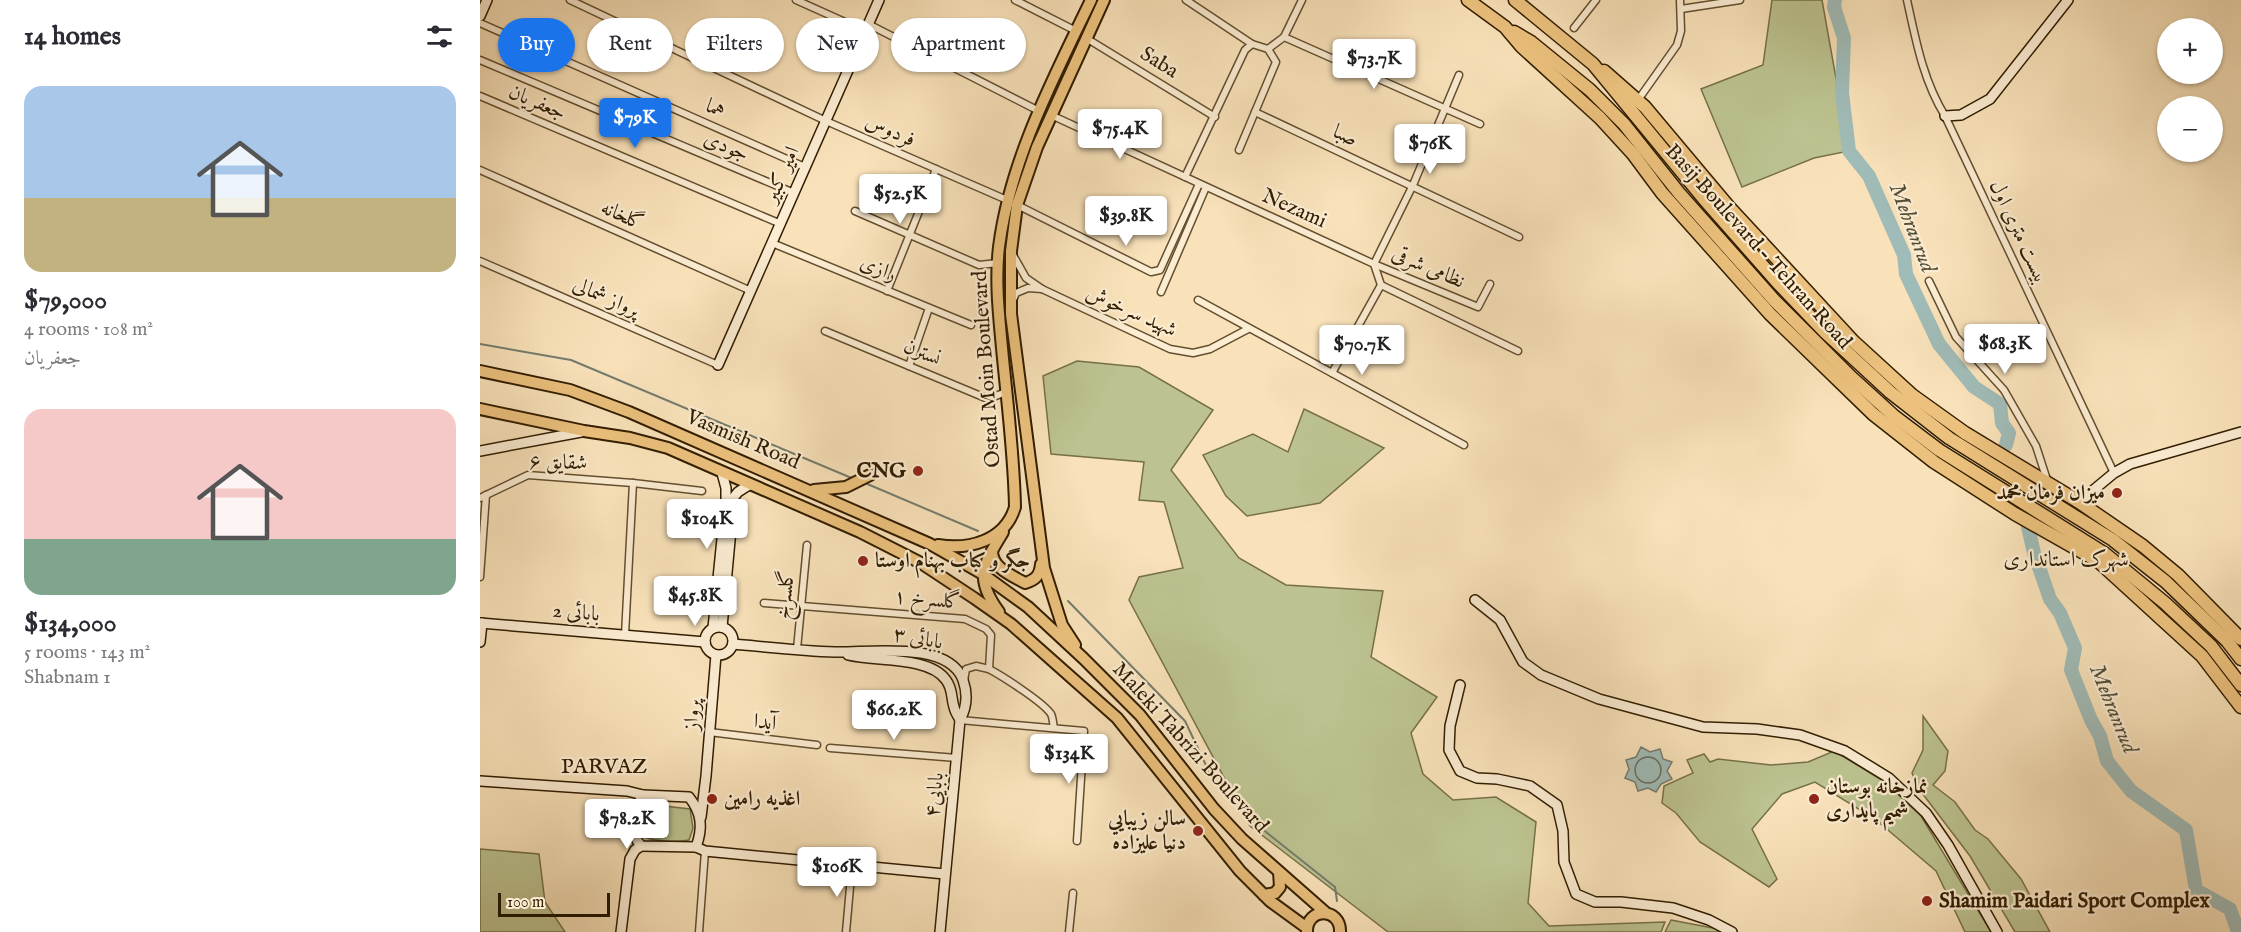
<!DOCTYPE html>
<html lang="en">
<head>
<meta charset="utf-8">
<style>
	:root { --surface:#fff; --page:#f2f2f3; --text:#2b2b33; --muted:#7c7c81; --accent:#1a73e8 }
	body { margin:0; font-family:"IM FELL English",Amiri,serif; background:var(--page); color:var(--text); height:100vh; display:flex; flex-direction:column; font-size:22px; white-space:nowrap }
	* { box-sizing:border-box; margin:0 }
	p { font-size:20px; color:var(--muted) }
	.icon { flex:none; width:33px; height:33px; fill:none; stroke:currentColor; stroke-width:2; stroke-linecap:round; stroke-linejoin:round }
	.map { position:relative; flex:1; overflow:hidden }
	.side { display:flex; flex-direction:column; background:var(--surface); width:480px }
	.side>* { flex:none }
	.banner { position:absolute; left:18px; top:18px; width:570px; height:54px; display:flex; gap:12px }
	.buttons { position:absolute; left:1677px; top:18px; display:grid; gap:12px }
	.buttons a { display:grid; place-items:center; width:66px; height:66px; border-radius:50%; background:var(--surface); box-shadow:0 2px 4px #0004; font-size:30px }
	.scale { position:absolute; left:18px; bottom:15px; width:112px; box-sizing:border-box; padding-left:6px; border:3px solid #311d00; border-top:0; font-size:16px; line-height:21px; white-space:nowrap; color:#311d00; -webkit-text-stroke:4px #fbecd2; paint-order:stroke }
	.price { position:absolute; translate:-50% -51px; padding:0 14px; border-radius:6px; background:#fff; color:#222; font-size:20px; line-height:39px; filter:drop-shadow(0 2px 3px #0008) }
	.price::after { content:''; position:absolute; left:50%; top:36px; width:18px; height:14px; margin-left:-9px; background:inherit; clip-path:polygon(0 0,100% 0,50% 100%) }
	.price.current { background:var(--accent); color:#fff }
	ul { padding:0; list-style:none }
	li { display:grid; align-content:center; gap:12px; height:318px; padding:0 24px }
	li span { display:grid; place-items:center; height:186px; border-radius:18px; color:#555 }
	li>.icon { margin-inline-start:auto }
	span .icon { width:108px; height:108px; fill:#fffc; stroke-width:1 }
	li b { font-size:26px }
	h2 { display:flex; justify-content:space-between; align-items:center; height:72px; padding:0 24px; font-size:26px }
	.tag { padding:0 21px; border-radius:27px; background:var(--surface); box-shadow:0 2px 4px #0004; font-size:21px; line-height:54px }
	.tag.current { background:var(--accent); color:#fff }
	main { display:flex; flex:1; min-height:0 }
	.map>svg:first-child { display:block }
	.green { fill:#bcc390; stroke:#767048; stroke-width:1.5 }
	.water { fill:#a0bcb8; stroke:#747c6e; stroke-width:1.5 }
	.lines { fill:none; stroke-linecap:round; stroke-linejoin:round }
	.shore { stroke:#686c5c; stroke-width:1.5 }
	.stream { stroke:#747c6e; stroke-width:2 }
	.river { stroke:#a0bcb8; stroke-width:14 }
	.street-casing { stroke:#634e2e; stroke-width:9 }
	.secondary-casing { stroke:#311d00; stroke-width:12 }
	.primary-casing { stroke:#311d00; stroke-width:14 }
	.highway-casing { stroke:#311d00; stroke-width:15 }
	.street { stroke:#fbecd2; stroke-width:6 }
	.secondary { stroke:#fbecd2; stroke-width:9 }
	.primary { stroke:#ecc17d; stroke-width:10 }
	.highway { stroke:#ecc17d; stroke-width:12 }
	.poi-dot { fill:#8f2418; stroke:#fbecd2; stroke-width:2 }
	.labels { text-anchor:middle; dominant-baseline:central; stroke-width:4.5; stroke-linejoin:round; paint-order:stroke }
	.street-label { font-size:21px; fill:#311d00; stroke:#fbecd2 }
	.poi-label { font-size:21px; font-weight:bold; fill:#311d00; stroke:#fbecd2; text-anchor:start }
	.water-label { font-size:22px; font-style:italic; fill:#524d37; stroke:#fbecd2 }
	.neighbourhood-label { font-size:22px; fill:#311d00; stroke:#fbecd2 }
</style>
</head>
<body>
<main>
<section class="side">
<h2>14 homes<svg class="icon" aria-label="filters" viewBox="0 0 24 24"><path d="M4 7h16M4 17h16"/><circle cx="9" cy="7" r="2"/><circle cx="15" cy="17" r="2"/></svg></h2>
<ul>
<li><span style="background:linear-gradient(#a9c7e8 60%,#c2b280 0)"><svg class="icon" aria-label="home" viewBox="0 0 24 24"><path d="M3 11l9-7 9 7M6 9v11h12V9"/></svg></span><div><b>$79,000</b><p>4 rooms · 108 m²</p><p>جعفریان</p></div></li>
<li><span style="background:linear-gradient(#f6c9c9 70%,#7fa58c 0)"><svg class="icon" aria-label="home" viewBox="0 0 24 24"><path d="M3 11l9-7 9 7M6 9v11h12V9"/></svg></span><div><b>$134,000</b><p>5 rooms · 143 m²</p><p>Shabnam 1</p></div></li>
</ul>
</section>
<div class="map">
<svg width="1761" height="932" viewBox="0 0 1761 932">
	<rect width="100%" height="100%" fill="#f9e2ba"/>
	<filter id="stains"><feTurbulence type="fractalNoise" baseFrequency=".00333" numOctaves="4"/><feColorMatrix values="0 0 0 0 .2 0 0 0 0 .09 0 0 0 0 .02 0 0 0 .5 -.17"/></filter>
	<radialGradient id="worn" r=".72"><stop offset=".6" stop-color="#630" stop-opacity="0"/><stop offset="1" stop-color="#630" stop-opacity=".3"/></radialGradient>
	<!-- green -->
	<g class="green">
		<polygon points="1292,0 1342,0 1369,151 1334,158 1262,187 1221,89 1283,65"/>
		<polygon points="597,361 659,367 733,410 691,470 759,558 806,585 903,591 891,657 957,697 931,733 943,774 973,800 1016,797 1056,822 1048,903 1069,926 1185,922 1181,932 908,932 770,826 649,600 659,577 703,568 684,502 659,500 664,462 571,454 563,376"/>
		<polygon points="824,409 904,448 840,503 767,516 746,496 723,455 773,434 808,452"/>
		<polygon points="1443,716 1468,751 1465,771 1453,785 1475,802 1495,830 1508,839 1541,879 1570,932 1535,932 1490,856 1439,789 1432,773 1443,750"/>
		<polygon points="1354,751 1405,782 1441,816 1511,932 1485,932 1456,871 1395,819 1335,782 1302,794 1272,829 1297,879 1289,887 1220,842 1196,813 1182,803 1184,786 1213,773 1207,760 1224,754 1230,762 1238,759 1291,765 1328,762"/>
		<path d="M175,805l35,4 3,19 -4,12c-13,2 -37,2 -49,-5l-3,-9 2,-14 7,-5z"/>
		<polygon points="0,849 59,854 65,902 85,932 0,932"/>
		<polygon points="1191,920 1238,929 1243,932 1185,932"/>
	</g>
	<!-- water -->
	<polygon class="water" points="1161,747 1170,752 1180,749 1183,759 1192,762 1187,771 1192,779 1181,784 1176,792 1168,788 1158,791 1155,782 1145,778 1149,769 1146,760 1156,757"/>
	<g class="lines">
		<!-- shore -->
		<circle class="shore" cx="1168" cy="770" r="13"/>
		<!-- stream -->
		<g class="stream">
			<polyline points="0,344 91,360 374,479"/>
			<polyline points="385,483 498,531"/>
			<polyline points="588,601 705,721 733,780 776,824 855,887 857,901"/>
		</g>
		<!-- river -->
		<g class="river">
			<polyline points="1355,0 1354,7 1364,38 1362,93 1369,151 1389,176 1424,255 1426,274 1459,344 1494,387 1520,404 1522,423 1529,433 1526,445"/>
			<polyline points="1548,527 1554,553 1570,599 1580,613 1595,648 1591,670 1611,720 1620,736 1627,761 1651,791 1706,830 1716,890 1750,909 1758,932"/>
		</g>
		<defs>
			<g id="street">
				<polyline points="90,0 346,121 527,200"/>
				<polyline points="316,0 385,31"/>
				<polyline points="535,0 596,31"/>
				<polyline points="706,0 772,44"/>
				<path d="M1427,0c9,41 16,80 38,116l169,357"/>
				<polyline points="1201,9 1260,0"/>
				<polyline points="0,23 325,167"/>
				<polyline points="388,24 559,111"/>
				<polyline points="1094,28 1116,0"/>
				<polyline points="804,37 822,0"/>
				<polyline points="606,38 735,117"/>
				<polyline points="788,49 804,37 1000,124"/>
				<polyline points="0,60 314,193"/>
				<polyline points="0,96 301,224"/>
				<polyline points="1158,100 1197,45 1201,31 1200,0"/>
				<polyline points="775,112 1039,237"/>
				<polyline points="571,115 894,264 998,307 1010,284"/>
				<polyline points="0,170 271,291"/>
				<polyline points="705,177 765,50 772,44 788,49 796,62 759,150"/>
				<polyline points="537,205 671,272 680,270 719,184"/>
				<polyline points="375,211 499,265 518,263"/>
				<polyline points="292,243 491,325"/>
				<polyline points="533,255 546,278 562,289 548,288 536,293 534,298"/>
				<polyline points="0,261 238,365"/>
				<polyline points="1449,281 1476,337 1524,390 1556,446 1568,483"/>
				<polyline points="901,285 1038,351"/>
				<polyline points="562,289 690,349 713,353 730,349 768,329"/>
				<polyline points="407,291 456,169"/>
				<polyline points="681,292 726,187"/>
				<polyline points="718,300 984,445"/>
				<polyline points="345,331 508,399 526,392"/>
				<polyline points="429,366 449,308"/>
				<polyline points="852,373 901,285 894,264 933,185 979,75"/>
				<polyline points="0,498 48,475 153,483 222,491"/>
				<polyline points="0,577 6,495"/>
				<path d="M284,603l201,16 21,10 5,6 -2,34c13,7 54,33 62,45 2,4 2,10 3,14"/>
				<polyline points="145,635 153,483"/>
				<polyline points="317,649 327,545"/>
				<polyline points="484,681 486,669 496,666 509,669"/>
				<polyline points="480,720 604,731 597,841"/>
				<polyline points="229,732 337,745"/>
				<polyline points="350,748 477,758"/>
				<polyline points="219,932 225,851"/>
				<polyline points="366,932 372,865"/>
				<polyline points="589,932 593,893"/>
			</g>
			<g id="secondary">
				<polyline points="0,16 7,0"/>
				<polyline points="1465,116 1481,115 1510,99 1588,0"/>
				<polyline points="238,365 399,0"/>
				<polyline points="0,451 101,432"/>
				<polyline points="1599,502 1634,473 1650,464 1761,432"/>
				<polyline points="995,600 1020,620 1043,662 1061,675 1119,699 1223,727 1277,729 1320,735 1365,751 1409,778 1446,813 1468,845 1517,932"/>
				<polyline points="0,623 225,642"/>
				<circle cx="239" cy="641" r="14"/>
				<polyline points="242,627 254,497 258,492 269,485"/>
				<polyline points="233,628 246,499 246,488 242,473"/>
				<polyline points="0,642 2,623"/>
				<path d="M253,644c34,3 68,7 102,8 34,1 114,-12 128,28 5,14 4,27 -3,40l-20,212"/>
				<path d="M368,655c28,7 81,1 98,25 7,9 5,18 8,27 1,5 4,9 6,13"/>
				<polyline points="980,685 970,726 969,750 980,771 997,778 1017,779 1050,786 1077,805 1083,831 1084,862 1096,894 1115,902 1141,902 1193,908 1229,920 1252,932"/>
				<polyline points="0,781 147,791 163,795"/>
				<path d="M163,795l46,2c13,16 14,31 7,50l-55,-1c-13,-15 -8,-35 2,-51z"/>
				<polyline points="221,817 226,776 236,655"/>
				<polyline points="216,847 225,851 465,874"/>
				<polyline points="141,932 150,859 155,850 161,846"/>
			</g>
			<g id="primary">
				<polyline points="0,371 90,390 149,412 450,544 501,573 548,607 603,658 660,715 734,809 762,839 845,912"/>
				<polyline points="0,409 104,431 150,438 188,448 380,532 441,563 494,598 531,624 637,718 760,871 790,901 827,928"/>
				<polyline points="334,490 366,487 390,475"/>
				<path d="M458,545c31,5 67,-4 77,-38 -1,-53 -8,-106 -13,-159 -3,-33 -7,-67 -3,-101 11,-87 54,-168 92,-247"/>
				<path d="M512,551c0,17 19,24 33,32 10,-3 15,-7 16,-19"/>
				<path d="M519,612c-25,-34 -16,-47 4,-80"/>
				<polyline points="595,645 582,625 564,568 531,314 531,251 537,205 557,147 624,0"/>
				<polyline points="784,895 795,893 800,887 799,872"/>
				<path d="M827,932c-1,-25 34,-25 33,0"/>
			</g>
			<g id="highway">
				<polyline points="988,0 1025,27 1041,46 1120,118 1153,154 1182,193 1290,314 1393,414 1454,462 1535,514 1618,561 1722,656 1761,707"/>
				<polyline points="1035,0 1113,64 1224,199 1298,283 1345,332 1410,392 1469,438 1633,540 1686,582 1747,641 1761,659"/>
				<polyline points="1034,32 1051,42 1110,90 1144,124 1199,193 1294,300 1371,377 1414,416 1459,450 1624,553 1685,603 1731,646 1761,685"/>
				<polyline points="1124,71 1165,107 1249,207 1374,342 1432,395 1485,433 1599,502 1663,546 1698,575 1761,639"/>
			</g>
		</defs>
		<!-- street casing -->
		<use href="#street" class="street-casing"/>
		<!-- secondary casing -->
		<use href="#secondary" class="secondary-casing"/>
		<!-- primary casing -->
		<use href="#primary" class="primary-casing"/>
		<!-- highway casing -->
		<use href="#highway" class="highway-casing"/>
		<!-- street -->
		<use href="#street" class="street"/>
		<!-- secondary -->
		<use href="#secondary" class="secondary"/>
		<!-- primary -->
		<use href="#primary" class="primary"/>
		<!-- highway -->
		<use href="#highway" class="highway"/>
	</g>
	<!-- markers -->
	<g class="poi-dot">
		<circle cx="438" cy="471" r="6"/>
		<circle cx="1637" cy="493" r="6"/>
		<circle cx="383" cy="561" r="6"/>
		<circle cx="232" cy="799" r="6"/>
		<circle cx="1334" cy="799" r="6"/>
		<circle cx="718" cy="831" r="6"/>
		<circle cx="1447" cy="901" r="6"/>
	</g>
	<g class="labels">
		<!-- street labels -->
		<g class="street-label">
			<text transform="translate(679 63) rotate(32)">Saba</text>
			<text transform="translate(57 103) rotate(23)">جعفریان</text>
			<text transform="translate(235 109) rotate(24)">هما</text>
			<text transform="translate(410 131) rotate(24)">فردوس</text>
			<text transform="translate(865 136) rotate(25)">صبا</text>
			<text transform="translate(246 147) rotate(23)">جودی</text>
			<text transform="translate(302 175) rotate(-66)">امیر کبیر</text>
			<text transform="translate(814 209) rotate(24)">Nezami</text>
			<text transform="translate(142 216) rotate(24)">گلخانه</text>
			<text transform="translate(1538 232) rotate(65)">بیست متری اول</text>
			<text transform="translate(1278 247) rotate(48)">Basij Boulevard - Tehran Road</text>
			<text transform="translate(948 268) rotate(23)">نظامی شرقی</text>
			<text transform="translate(398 269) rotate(22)">رازی</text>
			<text transform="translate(126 298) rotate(24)">پرواز شمالی</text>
			<text transform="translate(651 312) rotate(24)">شهید سرخوش</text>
			<text transform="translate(442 353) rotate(23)">نسترن</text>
			<text transform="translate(507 369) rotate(-94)">Ostad Moin Boulevard</text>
			<text transform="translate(263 440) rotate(23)">Vasmish Road</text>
			<text transform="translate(78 463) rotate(1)">شقایق ۶</text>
			<text transform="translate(306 595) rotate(-85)">گلسرخ</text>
			<text transform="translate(447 600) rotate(5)">گلسرخ ۱</text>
			<text transform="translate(96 613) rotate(5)">بابائی 2</text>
			<text transform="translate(438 639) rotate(10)">بابائی ۳</text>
			<text transform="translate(213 715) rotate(-86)">پرواز</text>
			<text transform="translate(285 723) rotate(7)">آیدا</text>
			<text transform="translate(710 748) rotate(48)">Maleki Tabrizi Boulevard</text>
			<text transform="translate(455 795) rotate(-84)">بابایی۴</text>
		</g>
		<!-- poi labels -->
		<g class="poi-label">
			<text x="426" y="471" text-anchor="end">CNG</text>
			<text x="1625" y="493" text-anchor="end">میزان فرمان محمد</text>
			<text x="395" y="561">جگر و کباب بهنام اوستا</text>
			<text x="1346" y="787">نمازخانه بوستان<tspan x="1346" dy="24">شمیم پایداری</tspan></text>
			<text x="244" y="799">اغذیه رامین</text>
			<text x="706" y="819" text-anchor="end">سالن زيبايي<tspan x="706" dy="24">دنيا عليزاده</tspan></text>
			<text x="1459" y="901">Shamim Paidari Sport Complex</text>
		</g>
		<!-- water labels -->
		<g class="water-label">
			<text transform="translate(1432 228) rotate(69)">Mehranrud</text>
			<text transform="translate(1633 709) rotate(68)">Mehranrud</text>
		</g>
		<!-- neighbourhood labels -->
		<g class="neighbourhood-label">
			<text x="1586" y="560">شهرک استانداری</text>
			<text x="124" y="767">PARVAZ</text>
		</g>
	</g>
	<rect width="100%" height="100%" filter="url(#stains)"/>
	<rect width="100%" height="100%" fill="url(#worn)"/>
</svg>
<div class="buttons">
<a>+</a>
<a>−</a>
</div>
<div class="scale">100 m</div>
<b class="price" style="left:894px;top:90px">$73.7K</b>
<b class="price current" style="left:155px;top:149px">$79K</b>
<b class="price" style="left:640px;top:160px">$75.4K</b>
<b class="price" style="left:950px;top:175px">$76K</b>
<b class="price" style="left:420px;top:225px">$52.5K</b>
<b class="price" style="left:646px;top:247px">$39.8K</b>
<b class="price" style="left:1525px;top:375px">$68.3K</b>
<b class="price" style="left:882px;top:376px">$70.7K</b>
<b class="price" style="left:227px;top:550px">$104K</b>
<b class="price" style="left:215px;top:627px">$45.8K</b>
<b class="price" style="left:414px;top:741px">$66.2K</b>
<b class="price" style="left:589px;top:785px">$134K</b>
<b class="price" style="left:147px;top:850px">$78.2K</b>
<b class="price" style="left:357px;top:898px">$106K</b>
<div class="banner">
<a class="tag current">Buy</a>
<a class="tag">Rent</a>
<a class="tag">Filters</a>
<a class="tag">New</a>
<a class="tag">Apartment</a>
</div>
</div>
</main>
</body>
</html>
